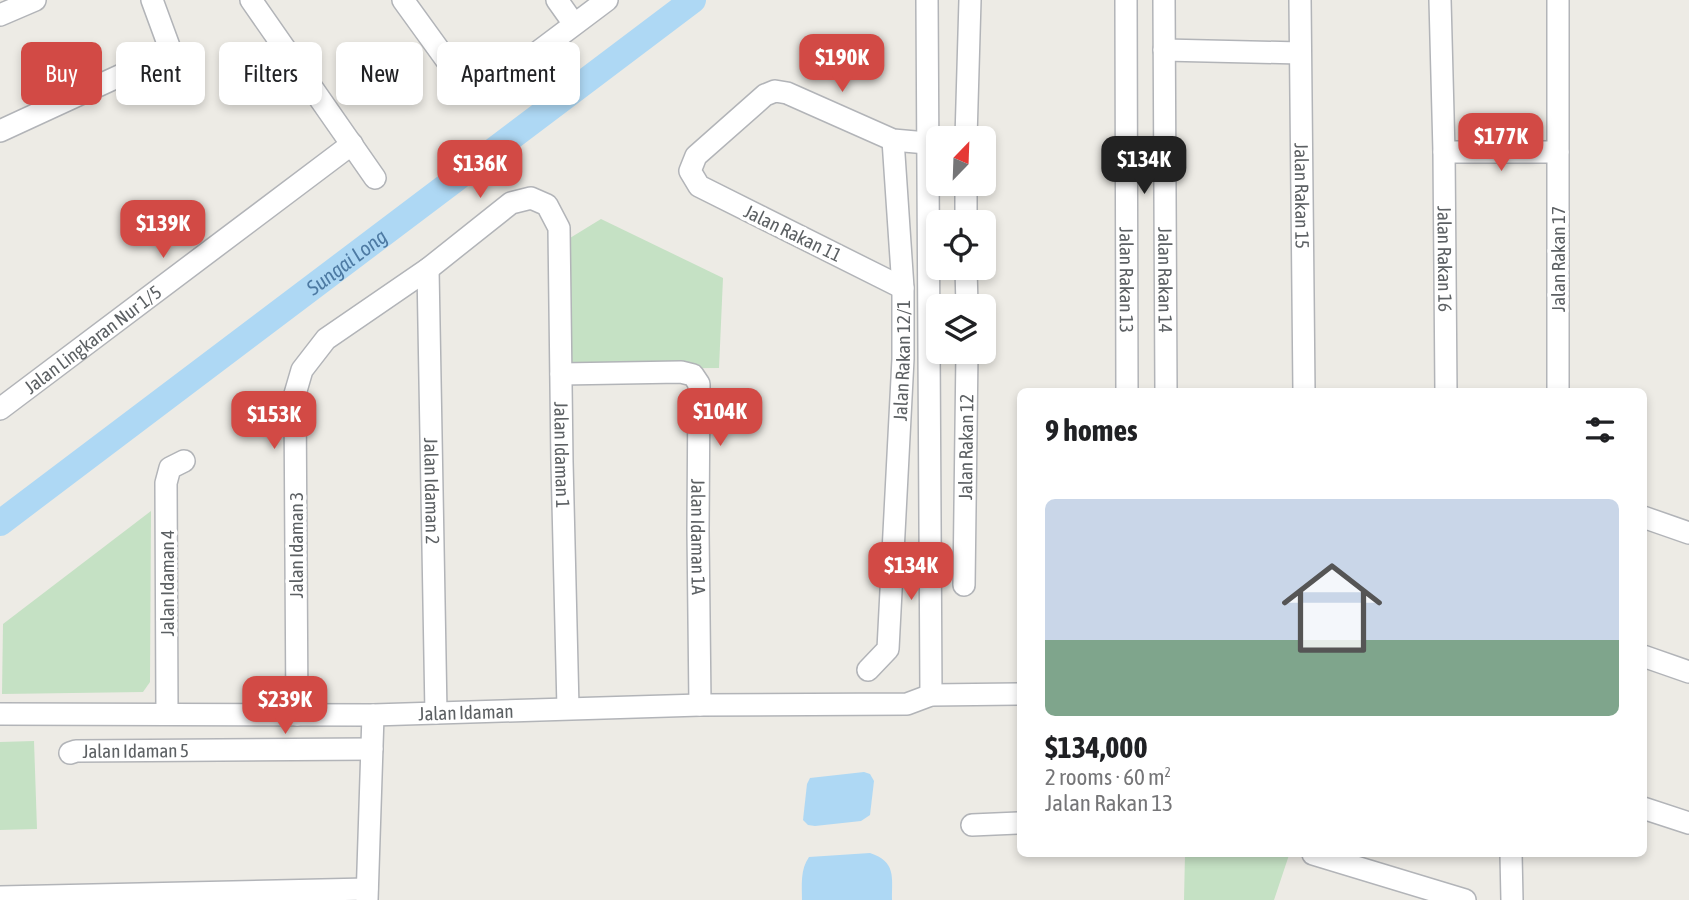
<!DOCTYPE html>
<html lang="en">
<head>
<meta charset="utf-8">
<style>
	:root { --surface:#fff; --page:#f6f6f6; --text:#202124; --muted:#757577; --accent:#d24a45 }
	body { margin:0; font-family:"Asap Condensed",sans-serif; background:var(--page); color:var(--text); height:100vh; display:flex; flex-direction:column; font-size:26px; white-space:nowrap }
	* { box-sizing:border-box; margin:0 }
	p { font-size:23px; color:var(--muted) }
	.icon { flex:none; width:38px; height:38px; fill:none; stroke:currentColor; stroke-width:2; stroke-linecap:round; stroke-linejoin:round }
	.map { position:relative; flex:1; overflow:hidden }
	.drawer { position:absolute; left:1017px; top:388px; width:630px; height:469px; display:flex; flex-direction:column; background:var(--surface); border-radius:10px; box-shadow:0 4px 10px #0003 }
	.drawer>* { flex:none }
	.top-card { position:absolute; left:21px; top:42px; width:665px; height:63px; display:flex; gap:14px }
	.needle { width:46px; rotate:23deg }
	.controls { position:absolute; left:926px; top:126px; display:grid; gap:14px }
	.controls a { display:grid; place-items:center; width:70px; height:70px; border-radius:10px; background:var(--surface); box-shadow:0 4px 10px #0003; font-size:35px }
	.price { position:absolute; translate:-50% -60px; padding:0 16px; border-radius:14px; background:var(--accent); color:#fff; font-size:23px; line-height:46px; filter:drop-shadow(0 2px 4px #0008) }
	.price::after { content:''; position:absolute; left:50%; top:42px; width:21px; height:16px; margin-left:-10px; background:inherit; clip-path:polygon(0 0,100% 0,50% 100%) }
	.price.active { background:#222; color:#fff }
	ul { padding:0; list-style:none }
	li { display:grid; align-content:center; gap:14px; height:371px; padding:0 28px }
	li span { display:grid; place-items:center; height:217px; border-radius:10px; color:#555 }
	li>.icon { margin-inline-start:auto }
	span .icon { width:126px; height:126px; fill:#fffc; stroke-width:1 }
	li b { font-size:30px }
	h2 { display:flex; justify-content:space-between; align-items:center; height:84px; padding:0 28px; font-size:30px }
	.tag { padding:0 24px; border-radius:10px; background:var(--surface); box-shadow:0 4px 10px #0003; font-size:24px; line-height:63px }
	.tag.active { background:var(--accent); color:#fff }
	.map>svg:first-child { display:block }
	.green { fill:#c5e1c4 }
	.water { fill:#aed8f4 }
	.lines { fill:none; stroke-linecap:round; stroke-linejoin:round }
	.river { stroke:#aed8f4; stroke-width:26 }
	.minor-casing { stroke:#b2b4b8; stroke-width:24 }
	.minor { stroke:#fff; stroke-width:21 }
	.labels { text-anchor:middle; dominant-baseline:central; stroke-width:7; stroke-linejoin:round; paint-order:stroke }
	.street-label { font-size:19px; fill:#5c6063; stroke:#fff }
	.water-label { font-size:21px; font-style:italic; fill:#4d7aa3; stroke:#fff }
</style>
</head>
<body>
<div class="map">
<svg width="1689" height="900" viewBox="0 0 1689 900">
	<rect width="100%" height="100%" fill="#edebe5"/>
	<!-- green -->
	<g class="green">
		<polygon points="601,219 723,278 719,368 569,369 570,238"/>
		<polygon points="151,511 150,682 143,692 2,694 3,624"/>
		<polygon points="34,741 37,829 0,830 0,742"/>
		<polygon points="1185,854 1286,854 1289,855 1274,900 1184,900"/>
	</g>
	<!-- water -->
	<g class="water">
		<polygon points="864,772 870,774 874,781 870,815 861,821 815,826 808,825 803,820 807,784 810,778"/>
		<path d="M870,853c26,9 22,23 22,47h-90c0,-15 -2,-30 7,-43z"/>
	</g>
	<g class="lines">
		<!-- river -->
		<path class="river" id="s1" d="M0,523l693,-523"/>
		<defs>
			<g id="minor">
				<polyline points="251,0 375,178"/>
				<polyline points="403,0 463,83 474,93 486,91 607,0"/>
				<polyline points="557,0 574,24"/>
				<polyline points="927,0 931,695"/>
				<path id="s2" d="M1126,0l1,392"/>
				<path id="s3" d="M1164,0l2,392"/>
				<path id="s4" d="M1300,0l4,392"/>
				<path id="s5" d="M1440,0l4,152 2,240"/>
				<polyline points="0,15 35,0"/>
				<polyline points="1164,50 1300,53"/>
				<polyline points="0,131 167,54 170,49 152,0"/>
				<polyline points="966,138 970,0"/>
				<polyline points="1444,152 1558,152"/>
				<polyline points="966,184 966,222"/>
				<polyline points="966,268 967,306"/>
				<path id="s6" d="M428,269l8,444"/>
				<polyline points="903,288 699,186 690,171 696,156 765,95 775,91 787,93 893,140 927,143"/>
				<path id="s7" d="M561,374l120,-2 12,3 6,9 -1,146 2,175"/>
				<polyline points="1558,392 1558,0"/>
				<path id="s8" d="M0,409l352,-265"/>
				<polyline points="1643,517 1689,533"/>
				<path id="s9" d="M964,585l3,-233"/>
				<polyline points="1643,656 1689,672"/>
				<path id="s10" d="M868,670l20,-21 15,-290v-71l-10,-148"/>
				<polyline points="167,713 166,483 170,468 184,461"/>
				<path id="s11" d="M0,714l373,1 327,-10 207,-1 24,-9 89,-1"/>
				<path id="s12" d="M297,715l-2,-321 7,-24 24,-31 102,-70 83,-66 20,-5 16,7 12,23 3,234 6,246"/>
				<path id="s13" d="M70,753l6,-2 296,-2"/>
				<polyline points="1643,808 1689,823"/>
				<polyline points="972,825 1020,823"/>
				<polyline points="1313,854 1465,900"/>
				<polyline points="1511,854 1512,900"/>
				<polyline points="0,897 367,889"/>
				<polyline points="367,900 373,715"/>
			</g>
		</defs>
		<!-- minor casing -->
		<use href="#minor" class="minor-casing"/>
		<!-- minor -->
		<use href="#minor" class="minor"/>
	</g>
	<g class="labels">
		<!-- street labels -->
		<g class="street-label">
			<text stroke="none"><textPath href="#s4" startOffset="196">Jalan Rakan 15</textPath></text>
			<text transform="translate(793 233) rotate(26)">Jalan Rakan 11</text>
			<text stroke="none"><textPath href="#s5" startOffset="259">Jalan Rakan 16</textPath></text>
			<text transform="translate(1558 259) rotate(-90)">Jalan Rakan 17</text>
			<text stroke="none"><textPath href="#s2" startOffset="280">Jalan Rakan 13</textPath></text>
			<text stroke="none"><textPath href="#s3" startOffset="280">Jalan Rakan 14</textPath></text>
			<text stroke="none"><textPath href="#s8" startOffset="116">Jalan Lingkaran Nur 1/5</textPath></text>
			<text stroke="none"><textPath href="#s10" startOffset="318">Jalan Rakan 12/1</textPath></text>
			<text stroke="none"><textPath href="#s9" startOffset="138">Jalan Rakan 12</textPath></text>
			<text stroke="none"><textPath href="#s12" startOffset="906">Jalan Idaman 1</textPath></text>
			<text stroke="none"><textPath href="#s6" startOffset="222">Jalan Idaman 2</textPath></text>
			<text stroke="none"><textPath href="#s7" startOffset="296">Jalan Idaman 1A</textPath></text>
			<text transform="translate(296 545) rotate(-90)">Jalan Idaman 3</text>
			<text transform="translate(167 583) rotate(-90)">Jalan Idaman 4</text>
			<text stroke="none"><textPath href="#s11" startOffset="466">Jalan Idaman</textPath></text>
			<text stroke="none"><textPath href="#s13" startOffset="66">Jalan Idaman 5</textPath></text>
		</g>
		<!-- water labels -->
		<g class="water-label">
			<text stroke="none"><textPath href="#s1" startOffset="434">Sungai Long</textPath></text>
		</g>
	</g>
</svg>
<div class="controls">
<a><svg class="needle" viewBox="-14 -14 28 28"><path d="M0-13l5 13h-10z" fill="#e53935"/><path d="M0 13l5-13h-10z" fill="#757577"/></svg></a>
<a><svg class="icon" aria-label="locate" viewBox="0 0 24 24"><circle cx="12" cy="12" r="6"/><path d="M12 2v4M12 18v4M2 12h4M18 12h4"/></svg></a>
<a><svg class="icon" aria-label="layers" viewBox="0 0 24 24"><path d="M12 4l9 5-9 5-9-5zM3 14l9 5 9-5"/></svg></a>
</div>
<b class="price" style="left:842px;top:94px">$190K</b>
<b class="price" style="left:1501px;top:173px">$177K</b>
<b class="price active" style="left:1144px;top:196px">$134K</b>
<b class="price" style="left:480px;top:200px">$136K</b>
<b class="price" style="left:163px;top:260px">$139K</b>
<b class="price" style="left:720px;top:448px">$104K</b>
<b class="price" style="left:274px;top:451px">$153K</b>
<b class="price" style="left:911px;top:602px">$134K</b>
<b class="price" style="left:285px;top:736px">$239K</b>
<div class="top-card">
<a class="tag active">Buy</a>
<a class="tag">Rent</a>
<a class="tag">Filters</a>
<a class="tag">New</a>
<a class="tag">Apartment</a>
</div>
<section class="drawer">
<h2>9 homes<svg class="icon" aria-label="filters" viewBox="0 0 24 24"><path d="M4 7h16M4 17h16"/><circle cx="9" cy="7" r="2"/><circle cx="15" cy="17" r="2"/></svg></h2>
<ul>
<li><span style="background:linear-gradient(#c9d6e8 65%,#7fa58c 0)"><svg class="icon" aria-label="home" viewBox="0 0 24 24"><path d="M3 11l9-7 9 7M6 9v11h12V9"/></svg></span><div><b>$134,000</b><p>2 rooms · 60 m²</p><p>Jalan Rakan 13</p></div></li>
</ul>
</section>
</div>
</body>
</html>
